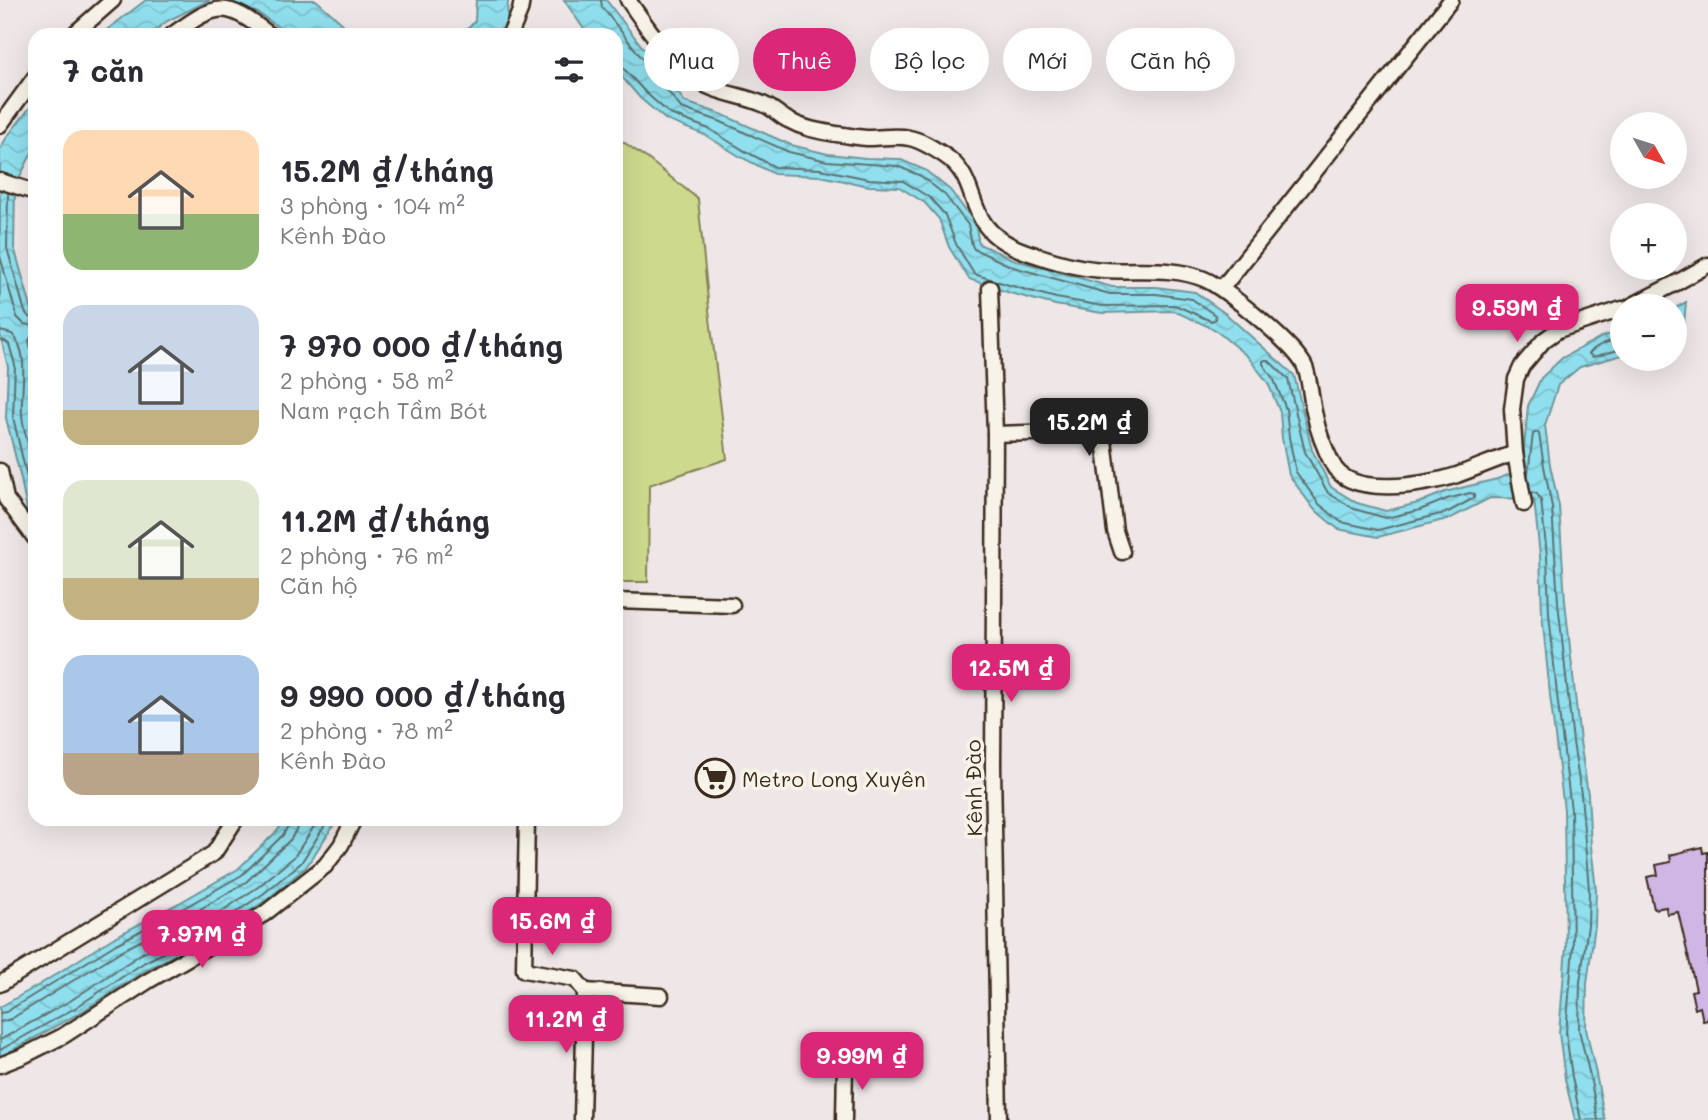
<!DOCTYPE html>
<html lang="vi">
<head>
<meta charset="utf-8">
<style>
	:root { --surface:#fff; --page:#f2f2f3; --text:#2b2b33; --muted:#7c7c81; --accent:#db2777 }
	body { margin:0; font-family:Mali,sans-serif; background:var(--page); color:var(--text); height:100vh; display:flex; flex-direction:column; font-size:26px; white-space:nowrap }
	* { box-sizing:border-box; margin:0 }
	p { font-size:23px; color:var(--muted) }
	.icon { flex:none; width:38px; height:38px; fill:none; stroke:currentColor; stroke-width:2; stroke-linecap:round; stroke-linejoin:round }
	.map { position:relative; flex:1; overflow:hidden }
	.details { position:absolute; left:28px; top:28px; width:595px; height:798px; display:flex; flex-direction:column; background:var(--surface); border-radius:21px; box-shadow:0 7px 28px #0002 }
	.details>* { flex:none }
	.hud { position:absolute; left:644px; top:28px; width:665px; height:63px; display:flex; gap:14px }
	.needle { width:46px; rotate:129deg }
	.tools { position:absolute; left:1610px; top:112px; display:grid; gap:14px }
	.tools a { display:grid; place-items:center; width:77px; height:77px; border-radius:50%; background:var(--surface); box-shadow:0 7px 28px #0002; font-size:35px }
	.price { position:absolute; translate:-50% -60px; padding:0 16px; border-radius:14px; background:var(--accent); color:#fff; font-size:23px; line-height:46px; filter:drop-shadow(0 2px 4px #0008) }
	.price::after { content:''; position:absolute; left:50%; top:42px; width:21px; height:16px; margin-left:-10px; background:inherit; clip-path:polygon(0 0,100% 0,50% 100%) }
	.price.active { background:#222; color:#fff }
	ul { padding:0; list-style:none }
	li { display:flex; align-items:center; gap:21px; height:175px; padding:0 35px }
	li span { display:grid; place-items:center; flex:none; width:196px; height:140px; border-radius:21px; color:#555 }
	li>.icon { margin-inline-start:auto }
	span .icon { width:84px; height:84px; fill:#fffc; stroke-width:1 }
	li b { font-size:30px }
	h2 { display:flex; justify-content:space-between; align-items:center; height:84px; padding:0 35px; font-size:30px }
	.tag { padding:0 24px; border-radius:32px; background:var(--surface); box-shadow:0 7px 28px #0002; font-size:24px; line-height:63px }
	.tag.active { background:var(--accent); color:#fff }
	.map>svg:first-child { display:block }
	.green { fill:#cdda8d; stroke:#848256; stroke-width:2 }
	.water { fill:url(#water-waves); stroke:#6e979b; stroke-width:2 }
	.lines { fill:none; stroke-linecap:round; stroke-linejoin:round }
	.shore { stroke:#5d7271; stroke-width:2 }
	.building { fill:#d0b6e5; stroke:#3b2a1e; stroke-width:2 }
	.minor-casing { stroke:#3b2a1e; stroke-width:19 }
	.minor { stroke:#f7f3e8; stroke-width:14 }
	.labels { text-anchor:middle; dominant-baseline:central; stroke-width:7; stroke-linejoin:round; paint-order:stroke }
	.poi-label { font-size:21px; fill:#3b2a1e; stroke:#f7f3e8; text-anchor:start }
	.street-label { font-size:21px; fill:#3b2a1e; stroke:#f7f3e8 }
</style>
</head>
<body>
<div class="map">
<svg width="1708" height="1120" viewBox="0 0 1708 1120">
	<defs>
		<pattern id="water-waves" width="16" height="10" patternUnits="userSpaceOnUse" patternTransform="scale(1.75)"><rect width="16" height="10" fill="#90dfee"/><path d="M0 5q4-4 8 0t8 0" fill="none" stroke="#7dc0cc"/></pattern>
	</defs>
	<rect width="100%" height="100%" fill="#efe7e7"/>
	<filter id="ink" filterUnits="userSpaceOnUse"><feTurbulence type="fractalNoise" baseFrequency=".0143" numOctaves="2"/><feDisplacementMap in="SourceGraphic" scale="14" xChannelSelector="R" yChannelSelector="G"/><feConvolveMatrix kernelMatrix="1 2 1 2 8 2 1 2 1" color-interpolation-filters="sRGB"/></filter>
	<g filter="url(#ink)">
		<!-- green -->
		<polygon class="green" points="616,137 648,159 698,199 709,310 727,459 649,485 648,582 616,582"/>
		<!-- water -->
		<g class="water">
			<polygon points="146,0 210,0 167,21 150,35 100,35"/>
			<polygon points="223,0 316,0 355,35 290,35 258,13"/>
			<polygon points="476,0 508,0 507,21 498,35 462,35 475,21"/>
			<polygon points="564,0 606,0 685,102 721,114 791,145 828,154 866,158 899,159 925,170 950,190 975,223 979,244 1015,260 1112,287 1156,287 1195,292 1226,314 1294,375 1312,450 1331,487 1357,503 1386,511 1418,503 1445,492 1497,479 1522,470 1528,406 1541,378 1562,358 1601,337 1622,331 1622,355 1580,367 1558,385 1545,425 1550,465 1559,506 1565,601 1580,741 1588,794 1591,846 1596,890 1595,925 1587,983 1586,1029 1596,1074 1605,1120 1575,1120 1565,1079 1559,1033 1566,947 1564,810 1550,695 1542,614 1540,556 1534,499 1490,498 1451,518 1378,537 1338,529 1314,509 1289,475 1282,438 1280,412 1268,383 1248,357 1214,329 1174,311 1102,313 1055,305 1010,293 969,279 949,247 939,219 925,203 899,187 869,186 820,176 774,174 739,156 705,135 666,120 640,98 616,70 616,35 588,35"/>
			<polygon points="35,101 35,146 15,187 14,247 31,307 35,343 35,523 28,516 21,479 6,418 8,367 0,334 0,149 7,137"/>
			<polygon points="1686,302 1684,324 1675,329 1675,308"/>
			<polygon points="284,819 336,819 335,823 306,867 268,899 214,935 149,968 78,1014 0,1057 0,1007 39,985 113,938 179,903 238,869 278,830"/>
		</g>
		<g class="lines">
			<!-- shore -->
			<g class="shore">
				<polyline points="601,0 602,7 681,108 719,121 789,152 827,161 897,166 921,176 945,195 968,225 972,245 974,249 1013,267 1110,294 1156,294 1192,299 1215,315 1216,319 1211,321 1175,305 1103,306 1056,298 1012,286 974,274 956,244 945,215 930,198 903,181 869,179 820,169 775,167 743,150 709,129 670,114 646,93 623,68 616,66"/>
				<polyline points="8,193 7,248 25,312 29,317 35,318"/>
				<polyline points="0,256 17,317 24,324 35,326"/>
				<path d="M0,331l12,3c19,19 8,56 10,81 1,17 9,36 13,54"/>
				<polyline points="35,337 31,337 29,340 34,364 32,415 35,425"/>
				<path d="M1622,338c-11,3 -26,6 -33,16l4,3 29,-8"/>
				<polyline points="0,340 5,341 9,344 15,365 13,417 35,512"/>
				<polygon points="1265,360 1268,360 1288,379 1305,452 1328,493 1354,509 1386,518 1420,510 1447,499 1470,493 1474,494 1474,498 1448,512 1378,530 1341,522 1319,504 1296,472 1289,437 1286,409 1274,380 1263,364 1263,361"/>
				<polyline points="1528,474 1533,434 1537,432 1539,434 1544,466 1552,507 1558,602 1573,742 1581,794 1589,890 1588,925 1580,982 1579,1030 1590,1076 1598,1120"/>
				<polyline points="1531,492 1537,494 1541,500 1547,556 1549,613 1557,695 1571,810 1573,947 1566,1033 1572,1077 1581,1120"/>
				<polyline points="0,1013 6,1012 116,944 182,909 242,875 283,835 289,824 290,819"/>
				<polyline points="0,1022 11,1019 121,951 187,917 246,882 291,839 298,826 299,819"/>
				<polyline points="0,1040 70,1001 141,954 207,921 258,887 294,857 319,819"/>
				<polyline points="0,1050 75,1008 145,962 211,929 263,894 301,863 329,819"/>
			</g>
		</g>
		<!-- building -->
		<polygon class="building" points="1702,847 1703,853 1708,852 1708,1020 1703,1021 1700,1007 1695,1009 1691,991 1696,990 1678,912 1667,914 1666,907 1654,909 1647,877 1658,875 1656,865 1671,862 1670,855"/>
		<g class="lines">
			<defs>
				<g id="minor">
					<path d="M628,0c20,29 51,75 84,88 17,7 36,9 53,17 9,4 15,11 23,15 16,9 31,11 48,14 11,1 23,4 34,4 13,0 26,-3 39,0 12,2 24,10 35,17 30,20 24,47 42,71 12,16 35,25 53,30 21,7 43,13 65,14 34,2 68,-4 100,9 21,9 92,67 101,88 5,12 6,35 10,49 3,16 10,33 17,47 16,36 95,22 125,12 19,-7 38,-15 58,-22l9,51"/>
					<polyline points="73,35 113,0"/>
					<path d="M172,35c46,-33 53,-35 98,0"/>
					<polyline points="510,35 520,11 522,0"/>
					<polyline points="0,125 35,77"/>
					<polyline points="0,181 35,192"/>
					<polyline points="990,288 995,434 993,766 999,1120"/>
					<polyline points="1222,288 1451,0"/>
					<polyline points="1631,306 1678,282 1708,265"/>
					<polyline points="995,434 1099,431 1103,432 1115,531 1122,552"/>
					<polyline points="1515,453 1512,409 1516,379 1522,366 1544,340 1558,330 1622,309"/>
					<polyline points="0,471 6,499 35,538"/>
					<polyline points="616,601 732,605"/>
					<polyline points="527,819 524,970 575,979 585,991 582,1120"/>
					<polyline points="0,984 214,853 236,819"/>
					<polyline points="585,991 661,996"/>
					<polyline points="0,1065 23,1056 63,1036 148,981 264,914 325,866 341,845 354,819"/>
					<polyline points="844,1120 845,1064"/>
				</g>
			</defs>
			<!-- minor casing -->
			<use href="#minor" class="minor-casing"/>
			<!-- minor -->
			<use href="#minor" class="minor"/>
		</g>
	</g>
	<!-- icons -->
	<defs>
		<symbol id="supermarket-ring" viewBox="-11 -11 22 22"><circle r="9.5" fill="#f7f3e8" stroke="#3b2a1e" stroke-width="1.5"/><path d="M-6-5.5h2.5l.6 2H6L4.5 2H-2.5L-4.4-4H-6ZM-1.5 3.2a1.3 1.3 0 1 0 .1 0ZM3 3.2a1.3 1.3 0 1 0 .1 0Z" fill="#3b2a1e"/></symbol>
	</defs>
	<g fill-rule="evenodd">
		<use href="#supermarket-ring" x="693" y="756" width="44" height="44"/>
	</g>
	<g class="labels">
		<!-- poi labels -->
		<g class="poi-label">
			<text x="742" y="778">Metro Long Xuyên</text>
		</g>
		<!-- street labels -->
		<g class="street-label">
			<text transform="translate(973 788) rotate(-91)">Kênh Đào</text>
		</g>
	</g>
</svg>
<div class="tools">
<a><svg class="needle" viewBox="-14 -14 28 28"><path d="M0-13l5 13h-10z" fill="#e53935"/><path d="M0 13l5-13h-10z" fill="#7c7c81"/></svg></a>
<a>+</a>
<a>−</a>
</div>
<b class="price" style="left:1517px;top:344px">9.59M ₫</b>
<b class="price active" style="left:1089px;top:458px">15.2M ₫</b>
<b class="price" style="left:1011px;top:704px">12.5M ₫</b>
<b class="price" style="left:552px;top:957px">15.6M ₫</b>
<b class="price" style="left:202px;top:970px">7.97M ₫</b>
<b class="price" style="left:566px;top:1055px">11.2M ₫</b>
<b class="price" style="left:862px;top:1092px">9.99M ₫</b>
<div class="hud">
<a class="tag">Mua</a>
<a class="tag active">Thuê</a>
<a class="tag">Bộ lọc</a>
<a class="tag">Mới</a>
<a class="tag">Căn hộ</a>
</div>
<section class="details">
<h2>7 căn<svg class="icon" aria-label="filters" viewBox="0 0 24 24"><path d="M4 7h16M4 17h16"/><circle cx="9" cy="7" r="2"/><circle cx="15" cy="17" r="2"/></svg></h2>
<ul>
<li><span style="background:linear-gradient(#ffd9b3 60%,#8fb573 0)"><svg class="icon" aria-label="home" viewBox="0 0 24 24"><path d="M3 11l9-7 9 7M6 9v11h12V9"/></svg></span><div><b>15.2M ₫/tháng</b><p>3 phòng · 104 m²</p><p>Kênh Đào</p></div></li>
<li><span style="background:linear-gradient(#c9d6e8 75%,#c2b280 0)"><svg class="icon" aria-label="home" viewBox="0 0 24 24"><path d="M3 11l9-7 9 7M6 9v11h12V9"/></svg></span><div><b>7 970 000 ₫/tháng</b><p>2 phòng · 58 m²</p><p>Nam rạch Tầm Bót</p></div></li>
<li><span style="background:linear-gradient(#dfe7d0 70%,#c2b280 0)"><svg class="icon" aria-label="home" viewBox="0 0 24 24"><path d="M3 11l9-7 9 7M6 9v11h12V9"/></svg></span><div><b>11.2M ₫/tháng</b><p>2 phòng · 76 m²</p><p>Căn hộ</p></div></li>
<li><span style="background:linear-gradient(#a9c7e8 70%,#b9a48a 0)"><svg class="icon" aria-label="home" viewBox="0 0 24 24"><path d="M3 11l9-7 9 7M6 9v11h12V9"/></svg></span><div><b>9 990 000 ₫/tháng</b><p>2 phòng · 78 m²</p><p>Kênh Đào</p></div></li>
</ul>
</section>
</div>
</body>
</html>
